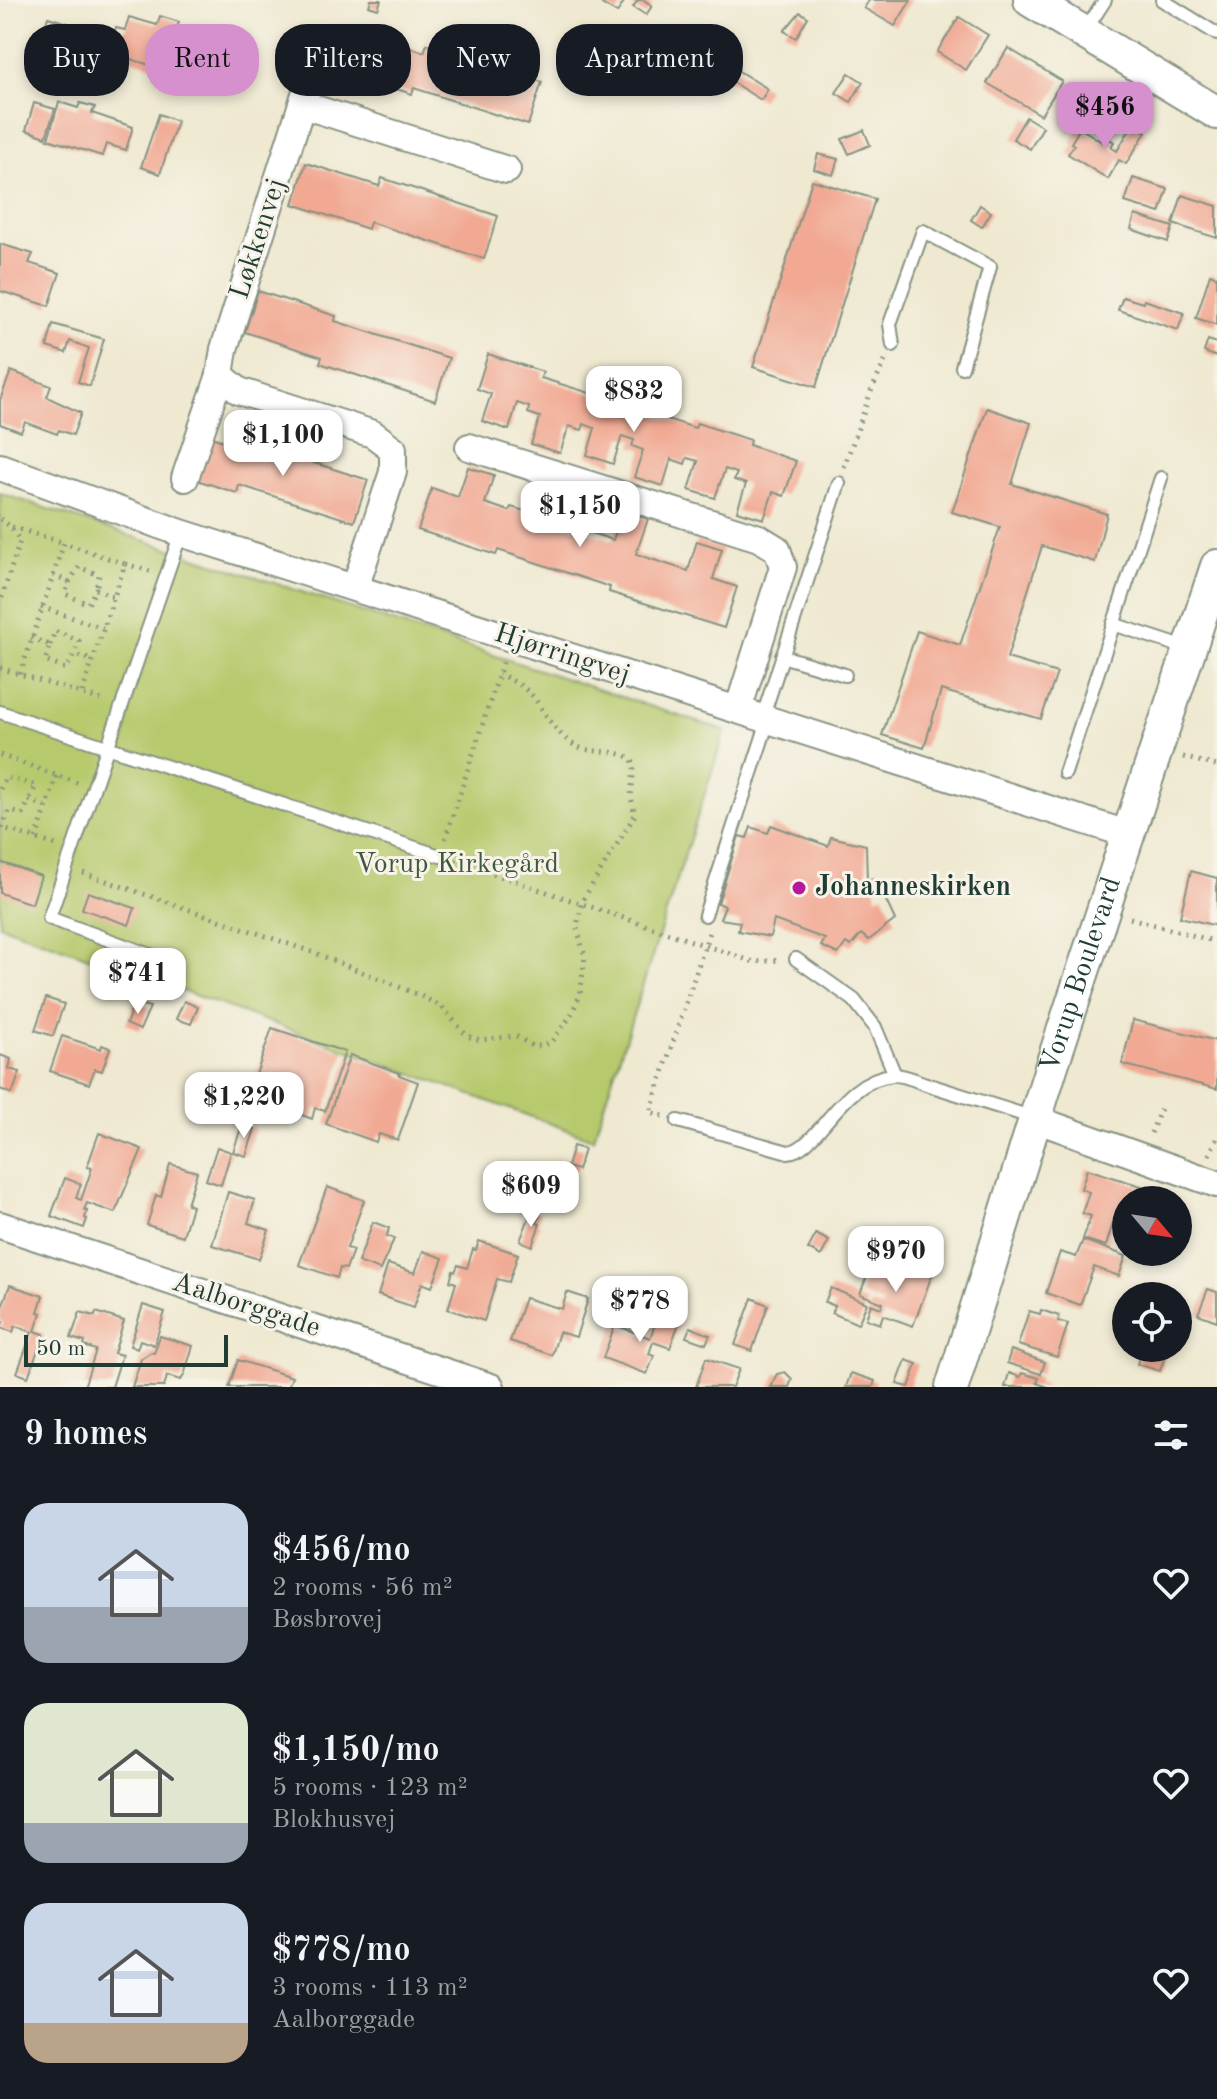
<!DOCTYPE html>
<html lang="en">
<head>
<meta charset="utf-8">
<style>
	:root { --surface:#171b24; --page:#20242c; --text:#f1f3f6; --muted:#9ea1a6; --accent:#d690ce }
	body { margin:0; font-family:"Old Standard TT",serif; background:var(--page); color:var(--text); height:100vh; display:flex; flex-direction:column; font-size:30px; white-space:nowrap }
	* { box-sizing:border-box; margin:0 }
	p { font-size:26px; color:var(--muted) }
	.icon { flex:none; width:44px; height:44px; fill:none; stroke:currentColor; stroke-width:2; stroke-linecap:round; stroke-linejoin:round }
	.map { position:relative; height:1387px; overflow:hidden }
	.drawer { display:flex; flex-direction:column; background:var(--surface); flex:1 }
	.drawer>* { flex:none }
	.top-card { position:absolute; left:24px; top:24px; width:800px; height:72px; display:flex; gap:16px }
	.needle { width:52px; rotate:119deg }
	.buttons { position:absolute; left:1112px; top:1186px; display:grid; gap:16px }
	.buttons a { display:grid; place-items:center; width:80px; height:80px; border-radius:50%; background:var(--surface); box-shadow:0 4px 12px #0003; font-size:40px }
	.scale { position:absolute; left:24px; bottom:20px; width:204px; box-sizing:border-box; padding-left:8px; border:4px solid #1f3d34; border-top:0; font-size:22px; line-height:28px; white-space:nowrap; color:#1f3d34; -webkit-text-stroke:6px #f7f3e8; paint-order:stroke }
	.price { position:absolute; translate:-50% -68px; padding:0 18px; border-radius:16px; background:#fff; color:#222; font-size:26px; line-height:52px; filter:drop-shadow(0 2px 4px #0008) }
	.price::after { content:''; position:absolute; left:50%; top:48px; width:24px; height:18px; margin-left:-12px; background:inherit; clip-path:polygon(0 0,100% 0,50% 100%) }
	.price.selected { background:var(--accent); color:#111 }
	ul { padding:0; list-style:none }
	li { display:flex; align-items:center; gap:24px; height:200px; padding:0 24px }
	li span { display:grid; place-items:center; flex:none; width:224px; height:160px; border-radius:24px; color:#555 }
	li>.icon { margin-inline-start:auto }
	span .icon { width:96px; height:96px; fill:#fffc; stroke-width:1 }
	li b { font-size:34px }
	h2 { display:flex; justify-content:space-between; align-items:center; height:96px; padding:0 24px; font-size:34px }
	.pill { padding:0 28px; border-radius:32px; background:var(--surface); box-shadow:0 4px 12px #0003; font-size:28px; line-height:72px }
	.pill.selected { background:var(--accent); color:#111 }
	.map>svg:first-child { display:block }
	.green { fill:#b6c96c; stroke:#6a8350; stroke-width:2 }
	.building { fill:#f1a993 }
	.lines { fill:none; stroke-linecap:round; stroke-linejoin:round }
	.service-casing { stroke:#879382; stroke-width:16 }
	.minor-casing { stroke:#879382; stroke-width:30 }
	.tertiary-casing { stroke:#879382; stroke-width:36 }
	.path { stroke:#879382; stroke-width:5; stroke-dasharray:2 6; stroke-linecap:butt }
	.service { stroke:#fff; stroke-width:12 }
	.minor { stroke:#fff; stroke-width:26 }
	.tertiary { stroke:#fff; stroke-width:32 }
	.poi-dot { fill:#b5179e; stroke:#f7f3e8; stroke-width:3 }
	.labels { text-anchor:middle; dominant-baseline:central; stroke-width:6; stroke-linejoin:round; paint-order:stroke }
	.street-label { font-size:28px; fill:#1f3d34; stroke:#f7f3e8 }
	.park-label { font-size:28px; fill:#3d593f; stroke:#f7f3e8 }
	.poi-label { font-size:28px; font-weight:bold; fill:#1f3d34; stroke:#f7f3e8; text-anchor:start }
</style>
</head>
<body>
<div class="map">
<svg width="1217" height="1387" viewBox="0 0 1217 1387">
	<rect width="100%" height="100%" fill="#f7f3e8"/>
	<filter id="ink" filterUnits="userSpaceOnUse"><feTurbulence type="fractalNoise" baseFrequency=".0125" numOctaves="2"/><feDisplacementMap in="SourceGraphic" scale="16" xChannelSelector="R" yChannelSelector="G"/><feConvolveMatrix kernelMatrix="1 2 1 2 8 2 1 2 1" color-interpolation-filters="sRGB"/></filter>
	<filter id="wash" filterUnits="userSpaceOnUse"><feTurbulence type="fractalNoise" baseFrequency=".006" numOctaves="4" result="noise"/><feDisplacementMap in="SourceGraphic" scale="32" xChannelSelector="R" yChannelSelector="G"/><feGaussianBlur stdDeviation="1.8" result="paint"/><feColorMatrix in="noise" values="0 0 0 0 0 0 0 0 0 0 0 0 0 0 0 0 0 1.4 0 .05"/><feComposite in="paint" operator="in"/></filter>
	<g filter="url(#wash)">
		<rect width="100%" height="100%" fill="#efe9d1"/>
		<!-- green -->
		<polygon class="green" points="0,493 725,731 593,1139 0,925"/>
		<g id="blocks">
			<!-- building -->
			<g class="building">
				<polygon points="371,0 381,0 378,9 369,6"/>
				<polygon points="604,0 625,0 617,13 602,4"/>
				<polygon points="638,0 644,0 652,6 646,15 633,7"/>
				<polygon points="869,0 911,0 895,26 864,8"/>
				<polygon points="800,12 808,17 796,38 784,31"/>
				<polygon points="160,16 179,22 176,30 181,32 169,71 108,52 116,28 125,30 129,17 157,25"/>
				<polygon points="48,17 74,25 72,33 85,37 74,72 70,71 69,74 78,77 75,87 37,75 41,63 29,59 35,41 40,43"/>
				<polygon points="959,17 988,35 966,70 937,52"/>
				<polygon points="101,26 113,30 103,62 91,58"/>
				<polygon points="385,39 424,52 427,44 542,82 528,125 414,88 412,94 371,81"/>
				<polygon points="1008,48 1062,81 1041,115 987,83"/>
				<polygon points="722,58 731,63 729,65 768,89 761,100 714,71"/>
				<polygon points="849,73 863,82 851,102 836,93"/>
				<polygon points="59,102 78,108 80,103 95,107 92,113 133,127 126,150 106,144 102,156 48,139"/>
				<polygon points="34,103 55,109 46,137 26,130"/>
				<polygon points="159,114 177,121 160,174 141,167"/>
				<polygon points="1026,117 1043,127 1030,149 1013,139"/>
				<polygon points="1133,124 1146,132 1126,164 1119,160 1108,179 1068,154 1074,145 1071,143 1080,128 1102,142 1105,136 1114,142 1111,147 1117,151"/>
				<polygon points="864,130 870,145 849,154 842,139"/>
				<polygon points="818,154 838,159 833,175 814,169"/>
				<polygon points="306,163 379,186 382,178 498,216 484,259 370,222 368,229 293,204"/>
				<polygon points="1133,178 1168,189 1160,213 1125,202"/>
				<polygon points="812,180 875,199 816,387 753,367"/>
				<polygon points="1182,195 1217,206 1217,238 1173,224"/>
				<polygon points="980,205 991,212 982,227 971,220"/>
				<polygon points="1135,215 1173,227 1168,242 1131,229"/>
				<polygon points="0,244 33,254 29,263 60,273 49,306 0,291"/>
				<polygon points="1210,274 1217,277 1217,325 1196,318"/>
				<polygon points="258,291 336,316 335,321 449,358 435,401 320,363 322,357 245,332"/>
				<polygon points="1123,297 1143,303 1144,300 1184,313 1178,330 1118,310"/>
				<polygon points="53,324 104,339 90,386 78,382 89,348 70,341 66,353 47,347"/>
				<polygon points="1208,340 1217,343 1217,357 1204,352"/>
				<polygon points="488,354 543,372 541,378 593,394 594,390 647,407 645,412 695,428 697,423 750,440 749,445 796,461 784,496 773,492 764,519 737,511 746,484 734,480 737,473 725,469 715,498 689,490 698,461 687,458 685,464 671,459 663,486 634,477 643,450 632,446 634,440 622,436 613,464 587,455 595,428 584,424 582,430 569,426 560,453 531,444 540,417 528,413 529,407 517,403 509,430 482,421 491,394 477,389"/>
				<polygon points="11,371 51,386 47,397 81,413 73,435 59,430 57,434 25,422 21,432 0,424 0,400"/>
				<polygon points="987,408 1031,423 1012,484 1107,514 1095,562 1042,546 1007,658 1057,673 1041,719 941,690 924,748 882,735 917,631 960,645 1000,527 952,512"/>
				<polygon points="211,437 249,449 251,443 368,480 354,522 239,485 237,493 197,480"/>
				<polygon points="468,467 494,475 485,503 509,511 511,507 538,515 547,486 572,494 563,524 613,540 623,511 648,519 636,554 688,571 697,541 722,549 713,579 737,587 724,628 609,592 610,587 498,550 496,555 418,530 432,488 458,497"/>
				<polygon points="771,825 828,846 831,837 866,845 867,881 873,878 877,897 883,894 895,920 869,940 861,934 851,946 846,943 838,954 821,946 825,939 774,920 770,937 738,931 740,922 720,919 725,906 718,903 739,836 747,838 751,827 768,833"/>
				<polygon points="0,862 41,876 32,904 0,893"/>
				<polygon points="1191,871 1217,878 1217,926 1180,917"/>
				<polygon points="88,892 135,908 129,925 82,909"/>
				<polygon points="46,998 64,1004 53,1036 35,1030"/>
				<polygon points="184,1001 198,1007 191,1024 176,1019"/>
				<polygon points="134,1003 150,1007 140,1030 126,1024"/>
				<polygon points="1133,1020 1217,1041 1217,1089 1122,1064"/>
				<polygon points="272,1028 345,1052 325,1111 315,1108 312,1119 249,1095"/>
				<polygon points="62,1036 101,1049 102,1045 110,1048 102,1071 95,1069 89,1084 50,1071"/>
				<polygon points="0,1055 11,1059 9,1069 20,1072 12,1094 0,1089"/>
				<polygon points="350,1055 400,1073 399,1075 418,1082 398,1140 379,1134 376,1142 326,1124"/>
				<polygon points="242,1125 255,1129 246,1156 233,1152"/>
				<polygon points="99,1133 142,1149 115,1213 87,1203 84,1210 87,1211 85,1218 87,1219 84,1228 51,1216 65,1178 81,1184 76,1198 81,1200 92,1168 87,1167"/>
				<polygon points="573,1146 584,1149 578,1170 567,1167"/>
				<polygon points="217,1147 231,1152 221,1185 206,1180"/>
				<polygon points="170,1164 197,1172 187,1204 192,1206 183,1236 147,1225 156,1195 161,1197"/>
				<polygon points="1087,1169 1160,1192 1158,1200 1126,1200 1119,1225 1113,1223 1106,1246 1083,1239 1091,1216 1082,1213 1089,1192 1081,1189"/>
				<polygon points="327,1187 364,1200 347,1248 353,1250 346,1269 340,1268 337,1278 299,1265"/>
				<polygon points="228,1192 255,1200 248,1223 269,1230 259,1259 212,1245"/>
				<polygon points="532,1210 540,1213 537,1223 540,1224 532,1246 520,1241"/>
				<polygon points="373,1222 389,1228 387,1236 394,1239 380,1270 358,1262"/>
				<polygon points="816,1234 829,1241 821,1256 808,1249"/>
				<polygon points="1083,1240 1126,1256 1119,1276 1094,1267 1080,1305 1046,1293 1060,1252 1076,1257"/>
				<polygon points="479,1241 518,1254 509,1282 497,1279 484,1321 448,1309 456,1283 450,1281 453,1271 455,1272 458,1265 467,1268 473,1249 476,1250"/>
				<polygon points="423,1251 443,1258 432,1287 422,1283 414,1307 378,1295 388,1264 415,1273"/>
				<polygon points="899,1263 932,1275 913,1326 883,1315 880,1324 866,1319 871,1304 881,1308 883,1303 860,1294 870,1268 894,1277"/>
				<polygon points="10,1285 43,1296 38,1312 41,1313 35,1331 44,1334 28,1377 17,1373 32,1332 15,1326 13,1332 1,1328 3,1322 0,1321 0,1312"/>
				<polygon points="831,1288 867,1303 858,1324 832,1313 835,1306 825,1302"/>
				<polygon points="1208,1289 1217,1292 1217,1321 1198,1314"/>
				<polygon points="567,1292 588,1299 576,1337 559,1332 552,1355 510,1341 525,1298 562,1309"/>
				<polygon points="752,1298 768,1305 752,1351 735,1345"/>
				<polygon points="143,1305 165,1312 154,1345 140,1340 137,1349 130,1346"/>
				<polygon points="1041,1310 1059,1316 1058,1321 1068,1324 1057,1357 1018,1345 1029,1311 1040,1314"/>
				<polygon points="80,1312 95,1316 96,1312 124,1321 114,1353 122,1355 112,1387 84,1387 96,1350 84,1346 85,1342 71,1338"/>
				<polygon points="671,1312 680,1315 680,1320 670,1348 653,1342 649,1354 654,1356 647,1374 603,1358 615,1325 650,1338 657,1319 667,1322"/>
				<polygon points="690,1327 710,1335 706,1344 686,1337"/>
				<polygon points="160,1336 193,1346 184,1375 181,1380 167,1376 164,1387 132,1387 141,1359 151,1352 154,1353"/>
				<polygon points="1142,1348 1166,1353 1160,1371 1137,1364"/>
				<polygon points="1011,1350 1045,1362 1041,1374 1007,1363"/>
				<polygon points="706,1358 739,1369 732,1387 696,1387"/>
				<polygon points="238,1360 292,1377 288,1387 229,1387"/>
				<polygon points="906,1360 917,1364 909,1387 897,1384"/>
				<polygon points="785,1372 792,1379 789,1387 770,1387 777,1374"/>
				<polygon points="851,1373 875,1381 873,1387 846,1387"/>
				<polygon points="1009,1373 1020,1377 1022,1373 1039,1378 1037,1383 1048,1387 1005,1387"/>
			</g>
		</g>
	</g>
	<g filter="url(#ink)">
		<use href="#blocks" fill-opacity="0" stroke="#879382" stroke-width="2"/>
		<g class="lines">
			<defs>
				<g id="service">
					<polyline points="1162,0 1217,34"/>
					<polyline points="1085,31 1105,0"/>
					<polyline points="893,345 890,324 923,231 990,267 962,367"/>
					<polyline points="1113,624 1189,649"/>
					<polyline points="782,656 845,675"/>
					<polyline points="0,712 440,856"/>
					<polyline points="762,719 839,483"/>
					<polyline points="1065,773 1161,478"/>
					<polyline points="705,915 768,721"/>
					<polyline points="153,956 49,918 181,533"/>
					<polyline points="796,959 854,1000 875,1027 895,1075"/>
					<path d="M678,1121l110,31c29,-1 53,-73 105,-77 11,-1 26,7 36,10 35,11 70,22 105,33"/>
				</g>
				<g id="minor">
					<polyline points="322,41 224,349 220,375 239,391 373,434 393,449 393,472 355,588"/>
					<polyline points="303,105 507,170"/>
					<polyline points="469,447 759,538 777,549 783,567 738,710"/>
					<polyline points="0,467 181,533 1127,834"/>
					<polyline points="185,478 220,375"/>
					<polyline points="1035,1119 1217,1184"/>
					<polyline points="0,1225 491,1387"/>
				</g>
				<g id="tertiary">
					<polyline points="1030,0 1217,113"/>
					<path id="s1" d="M952,1387l99,-319 166,-502"/>
				</g>
			</defs>
			<!-- service casing -->
			<use href="#service" class="service-casing"/>
			<!-- minor casing -->
			<use href="#minor" class="minor-casing"/>
			<!-- tertiary casing -->
			<use href="#tertiary" class="tertiary-casing"/>
			<!-- path -->
			<g class="path">
				<polyline points="844,467 872,389 885,361"/>
				<polyline points="0,519 10,526 20,541 0,603"/>
				<polyline points="12,527 64,543"/>
				<polyline points="125,564 150,571"/>
				<polyline points="53,575 69,582 65,594 88,604 96,589 113,597"/>
				<polyline points="69,582 79,567 99,575 96,589"/>
				<polyline points="41,607 103,628"/>
				<polyline points="31,638 50,645 45,661 66,669 74,655 93,660"/>
				<polyline points="50,645 55,631 79,641 74,655"/>
				<polyline points="0,668 105,701"/>
				<polyline points="20,674 64,543 125,564 82,693"/>
				<polyline points="0,755 78,783"/>
				<polyline points="1183,757 1217,766"/>
				<polyline points="0,789 6,777 36,786 29,800"/>
				<polyline points="0,827 56,845"/>
				<polyline points="2,828 9,811 23,814 29,800 47,807"/>
				<polyline points="36,839 57,775"/>
				<polyline points="445,839 503,662"/>
				<polyline points="455,861 754,962 780,960"/>
				<path d="M83,873l232,80 104,42 23,12 25,29 13,4 36,-4 17,10h9l10,-5 18,-24 10,-22 5,-38 -8,-29 4,-25 54,-88 -4,-18 3,-30 -2,-8c-19,-12 -42,-3 -61,-16 -16,-12 -25,-28 -36,-44 -9,-12 -23,-19 -36,-25"/>
				<polyline points="1130,918 1217,942"/>
				<polyline points="663,1116 650,1112 709,933"/>
				<polyline points="1151,1133 1161,1108"/>
				<polyline points="1209,1155 1217,1138"/>
			</g>
			<!-- service -->
			<use href="#service" class="service"/>
			<!-- minor -->
			<use href="#minor" class="minor"/>
			<!-- tertiary -->
			<use href="#tertiary" class="tertiary"/>
		</g>
	</g>
	<!-- markers -->
	<circle class="poi-dot" cx="799" cy="888" r="8"/>
	<g class="labels">
		<!-- street labels -->
		<g class="street-label">
			<text transform="translate(259 239) rotate(-72)">Løkkenvej</text>
			<text transform="translate(562 655) rotate(18)">Hjørringvej</text>
			<text stroke="none"><textPath href="#s1" startOffset="432">Vorup Boulevard</textPath></text>
			<text transform="translate(246 1306) rotate(18)">Aalborggade</text>
		</g>
		<!-- park labels -->
		<g class="park-label">
			<text x="457" y="865">Vorup Kirkegård</text>
		</g>
		<!-- poi labels -->
		<g class="poi-label">
			<text x="815" y="888">Johanneskirken</text>
		</g>
	</g>
</svg>
<div class="buttons">
<a><svg class="needle" viewBox="-14 -14 28 28"><path d="M0-13l5 13h-10z" fill="#e53935"/><path d="M0 13l5-13h-10z" fill="#9ea1a6"/></svg></a>
<a><svg class="icon" aria-label="locate" viewBox="0 0 24 24"><circle cx="12" cy="12" r="6"/><path d="M12 2v4M12 18v4M2 12h4M18 12h4"/></svg></a>
</div>
<div class="scale">50 m</div>
<b class="price selected" style="left:1105px;top:150px">$456</b>
<b class="price" style="left:634px;top:434px">$832</b>
<b class="price" style="left:283px;top:478px">$1,100</b>
<b class="price" style="left:580px;top:549px">$1,150</b>
<b class="price" style="left:138px;top:1016px">$741</b>
<b class="price" style="left:244px;top:1140px">$1,220</b>
<b class="price" style="left:531px;top:1229px">$609</b>
<b class="price" style="left:896px;top:1294px">$970</b>
<b class="price" style="left:640px;top:1344px">$778</b>
<div class="top-card">
<a class="pill">Buy</a>
<a class="pill selected">Rent</a>
<a class="pill">Filters</a>
<a class="pill">New</a>
<a class="pill">Apartment</a>
</div>
</div>
<section class="drawer">
<h2>9 homes<svg class="icon" aria-label="filters" viewBox="0 0 24 24"><path d="M4 7h16M4 17h16"/><circle cx="9" cy="7" r="2"/><circle cx="15" cy="17" r="2"/></svg></h2>
<ul>
<li><span style="background:linear-gradient(#c9d6e8 65%,#9aa5b1 0)"><svg class="icon" aria-label="home" viewBox="0 0 24 24"><path d="M3 11l9-7 9 7M6 9v11h12V9"/></svg></span><div><b>$456/mo</b><p>2 rooms · 56 m²</p><p>Bøsbrovej</p></div><svg class="icon" aria-label="heart" viewBox="0 0 24 24"><path d="M12 20l-8-8c-3-5 5-10 8-4 3-6 11-1 8 4z"/></svg></li>
<li><span style="background:linear-gradient(#dfe7d0 75%,#9aa5b1 0)"><svg class="icon" aria-label="home" viewBox="0 0 24 24"><path d="M3 11l9-7 9 7M6 9v11h12V9"/></svg></span><div><b>$1,150/mo</b><p>5 rooms · 123 m²</p><p>Blokhusvej</p></div><svg class="icon" aria-label="heart" viewBox="0 0 24 24"><path d="M12 20l-8-8c-3-5 5-10 8-4 3-6 11-1 8 4z"/></svg></li>
<li><span style="background:linear-gradient(#c9d6e8 75%,#b9a48a 0)"><svg class="icon" aria-label="home" viewBox="0 0 24 24"><path d="M3 11l9-7 9 7M6 9v11h12V9"/></svg></span><div><b>$778/mo</b><p>3 rooms · 113 m²</p><p>Aalborggade</p></div><svg class="icon" aria-label="heart" viewBox="0 0 24 24"><path d="M12 20l-8-8c-3-5 5-10 8-4 3-6 11-1 8 4z"/></svg></li>
</ul>
</section>
</body>
</html>
